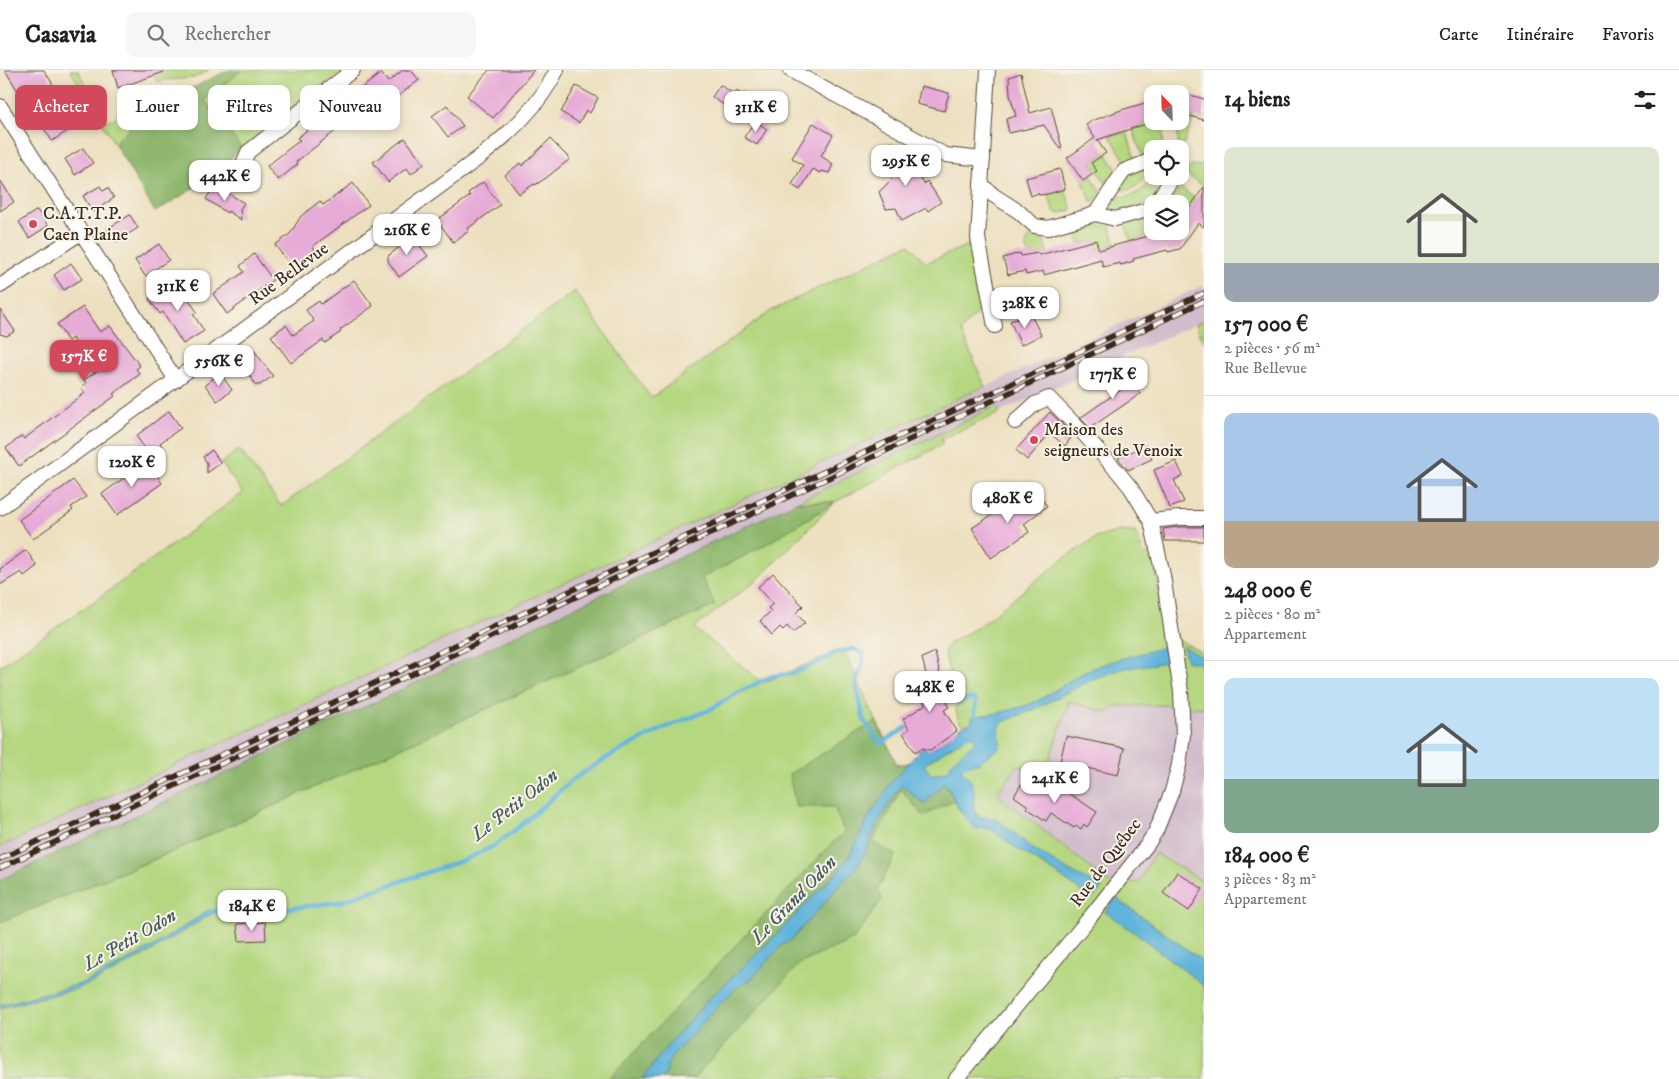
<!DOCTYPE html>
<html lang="fr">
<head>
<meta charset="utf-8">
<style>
	:root { --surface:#fff; --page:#f6f6f6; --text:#222; --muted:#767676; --line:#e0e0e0; --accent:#d1495b }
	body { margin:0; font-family:"IM FELL DW Pica",serif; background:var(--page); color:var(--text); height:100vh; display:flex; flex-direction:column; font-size:19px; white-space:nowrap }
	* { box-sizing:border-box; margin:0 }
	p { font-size:16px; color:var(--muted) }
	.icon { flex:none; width:28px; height:28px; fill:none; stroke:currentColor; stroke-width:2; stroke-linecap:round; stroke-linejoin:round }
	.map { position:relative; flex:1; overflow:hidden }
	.sheet { display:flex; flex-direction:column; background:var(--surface); width:475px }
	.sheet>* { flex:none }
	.top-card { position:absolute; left:15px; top:15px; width:475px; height:45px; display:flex; gap:10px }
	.needle { width:32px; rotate:337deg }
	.controls { position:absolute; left:1144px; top:15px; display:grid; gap:10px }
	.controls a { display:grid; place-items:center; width:45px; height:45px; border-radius:10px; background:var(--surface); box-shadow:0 2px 8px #0003; font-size:25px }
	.price { position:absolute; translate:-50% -42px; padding:0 11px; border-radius:10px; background:#fff; color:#222; font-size:16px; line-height:32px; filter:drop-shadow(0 1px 2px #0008) }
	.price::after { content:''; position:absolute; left:50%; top:30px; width:15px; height:11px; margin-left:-8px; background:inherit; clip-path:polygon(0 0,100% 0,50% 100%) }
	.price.active { background:var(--accent); color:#fff }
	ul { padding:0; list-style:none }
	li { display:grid; align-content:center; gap:10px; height:265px; padding:0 20px }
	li+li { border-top:1px solid var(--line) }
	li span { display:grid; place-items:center; height:155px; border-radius:10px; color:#555 }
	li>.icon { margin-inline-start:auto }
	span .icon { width:90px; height:90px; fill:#fffc; stroke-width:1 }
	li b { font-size:21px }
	h2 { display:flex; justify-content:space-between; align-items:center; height:60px; padding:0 20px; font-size:21px }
	.chip { padding:0 18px; border-radius:10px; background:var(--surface); box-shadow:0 2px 8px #0003; font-size:18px; line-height:45px }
	.chip.active { background:var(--accent); color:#fff }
	header { display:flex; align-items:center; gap:30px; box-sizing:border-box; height:70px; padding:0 25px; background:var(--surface); border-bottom:1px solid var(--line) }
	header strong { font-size:24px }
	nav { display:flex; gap:28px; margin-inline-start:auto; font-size:18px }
	.search { width:350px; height:45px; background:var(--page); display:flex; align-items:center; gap:12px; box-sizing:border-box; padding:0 18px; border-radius:10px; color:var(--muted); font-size:19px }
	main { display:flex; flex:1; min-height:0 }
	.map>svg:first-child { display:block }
	.industrial { fill:#d1bdcc }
	.green { fill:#b4d77f; stroke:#78804e }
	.forest { fill:#8fb86e; stroke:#657146 }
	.water { fill:#60b4dc; stroke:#4e6f7d; fill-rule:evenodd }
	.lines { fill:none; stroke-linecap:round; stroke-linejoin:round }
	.stream { stroke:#60b4dc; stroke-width:4.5 }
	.building { fill:#e7abd7 }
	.street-casing { stroke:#564536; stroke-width:16 }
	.street { stroke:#fff; stroke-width:14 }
	.rail-casing { stroke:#3b2a1e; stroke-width:5.5 }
	.rail { stroke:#f7f3e8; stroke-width:4; stroke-dasharray:11; stroke-linecap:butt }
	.poi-dot { fill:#d1495b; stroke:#f7f3e8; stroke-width:2 }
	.labels { text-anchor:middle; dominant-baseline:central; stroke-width:4; stroke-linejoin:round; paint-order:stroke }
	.poi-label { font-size:18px; fill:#3b2a1e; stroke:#f7f3e8; text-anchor:start }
	.street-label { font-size:18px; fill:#3b2a1e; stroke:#f7f3e8 }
	.water-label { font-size:19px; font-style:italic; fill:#485a60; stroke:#f7f3e8 }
</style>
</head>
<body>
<header>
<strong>Casavia</strong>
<div class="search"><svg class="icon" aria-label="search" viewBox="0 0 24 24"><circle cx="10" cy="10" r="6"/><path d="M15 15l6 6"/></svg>Rechercher</div>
<nav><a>Carte</a><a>Itinéraire</a><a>Favoris</a></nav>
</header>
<main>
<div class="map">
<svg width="1204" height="1009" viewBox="0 0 1204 1009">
	<rect width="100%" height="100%" fill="#f7f3e8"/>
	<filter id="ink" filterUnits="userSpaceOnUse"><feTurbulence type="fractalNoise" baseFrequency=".02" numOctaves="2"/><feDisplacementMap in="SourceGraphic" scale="10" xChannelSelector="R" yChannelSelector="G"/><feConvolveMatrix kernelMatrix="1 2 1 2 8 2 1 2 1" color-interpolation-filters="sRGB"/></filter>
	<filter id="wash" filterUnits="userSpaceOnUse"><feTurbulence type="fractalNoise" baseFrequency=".0096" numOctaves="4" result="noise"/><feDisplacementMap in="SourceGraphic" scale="20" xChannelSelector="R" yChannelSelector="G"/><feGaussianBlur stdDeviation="1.12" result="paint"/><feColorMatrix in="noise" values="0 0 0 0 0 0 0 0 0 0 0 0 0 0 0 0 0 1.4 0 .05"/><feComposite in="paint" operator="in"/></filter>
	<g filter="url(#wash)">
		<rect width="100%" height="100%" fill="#ede0c0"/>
		<!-- industrial -->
		<g class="industrial">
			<polygon points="1204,215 1204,250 941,369 943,374 835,432 797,432 0,810 0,777"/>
			<polygon points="1069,631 1108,643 1112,636 1176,635 1204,638 1204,812 1155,783 1137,813 1122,823 997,724 1018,696 1045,704"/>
		</g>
		<!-- green -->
		<g class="green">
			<path d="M70,0h8l27,51 11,-3 5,-14 42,-15 33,-1c-17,10 -12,12 -17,28l-6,3 -40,-4c-2,11 -4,19 -15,22l-2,9z"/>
			<polygon points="153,0 209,0 194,8 165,10 157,12"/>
			<polygon points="242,0 343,0 242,79 204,30"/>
			<polygon points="1180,43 1194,47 1184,74 1178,73 1178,51 1180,51"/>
			<polygon points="1152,46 1152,51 1164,51 1163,79 1152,79 1152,82 1142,85 1132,58 1149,53 1148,47"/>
			<polygon points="1127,62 1135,89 1126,92 1110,66"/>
			<polygon points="1106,83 1117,100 1106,113 1091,93"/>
			<path d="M1149,95v7c-8,12 -18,22 -33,17l12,-16z"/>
			<polygon points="1192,95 1204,96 1204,113 1202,115 1186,104"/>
			<polygon points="1091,105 1101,122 1092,133 1083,111"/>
			<path d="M1148,113l11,9 -9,12 -37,10 -7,-3 -1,-6 8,-11c14,6 25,1 35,-11z"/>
			<polygon points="1180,117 1197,130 1187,145 1182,141 1180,143 1180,134 1169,134"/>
			<polygon points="1065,119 1072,140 1057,144 1054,141 1048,124"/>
			<polygon points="1150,147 1152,150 1152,161 1159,161 1160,163 1131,171 1125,154"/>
			<polygon points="1093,156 1110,156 1116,175 1099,180 1096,170 1079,174 1077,161"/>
			<polygon points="1029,166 1043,168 1048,185 1029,185 1026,175"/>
			<polygon points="909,174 926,193 968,175 980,239 961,261 985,316 0,777 0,596 96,530 243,423 221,393 239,379 281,436 575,221 651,328 771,241"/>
			<polygon points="1204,250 1204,274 1196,254"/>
			<polygon points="996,336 1000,343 941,369 943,374 835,432 759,508 694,558 763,613 843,579 897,695 921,691 968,658 959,651 955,637 959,634 944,583 948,574 978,557 1063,489 1083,476 1096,468 1119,461 1135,462 1144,485 1152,483 1167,563 1204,584 1204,638 1176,635 1112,636 1108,643 1069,631 1045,704 1018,696 997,724 1121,822 1129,812 1138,813 1155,783 1204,812 1204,1009 0,1009 0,852 165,785 715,535 701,508 763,476 834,432 797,432"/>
		</g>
		<!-- forest -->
		<g class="forest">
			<path d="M229,0h13l-38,30 38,49 -54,43 -33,20 -39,-66 2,-9c16,-5 9,-12 16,-23 3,-5 9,-8 14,-10l7,2 18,13 6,-3c2,-6 1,-12 3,-16 3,-11 36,-24 47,-30z"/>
			<polygon points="797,432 835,432 763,476 702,508 715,535 165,785 0,852 0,810"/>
			<path d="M876,651l21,44 24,-4 10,14 9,-2c4,9 9,18 14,27l-31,16 -22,-27 -28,53 22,13 -17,34 4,10 -28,40 -55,25 -106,115h-84l235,-248 -10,-24h-38l-7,-33z"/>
		</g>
		<!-- water -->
		<g class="water">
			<polygon points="1183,576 1204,588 1204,596 1196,592 1187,592"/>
			<path d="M1164,577l3,15 -46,7 -28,10 -56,29 -34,14 -5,7 2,13 -1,6 -20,14 -15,5 -3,3c4,5 10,9 12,16 4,12 -5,19 6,31l13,1 8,3 33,28 38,23 31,16 -10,11 -38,-27 -44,-28 -16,-13 -8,-3 -10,1 -17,-19 -11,-23 -4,-4 -20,21 -23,-19 -24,39 -10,25 -10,17 -65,73 -11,7 -31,34 -13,7 -21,21 -41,45 -8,11v8l-5,7h-20l26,-34 39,-44 55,-52 72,-74 15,-18 18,-37 26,-40 29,-32 4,1 2,-1 3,2 26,-19 2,-3 13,-6v-6c4,-1 7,0 11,-1 14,-1 31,-6 45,-10 22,-9 41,-26 63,-36 23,-10 50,-15 73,-22zM970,665l6,5 -24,22 -3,8 -17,5 -8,-10 20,-14z"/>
			<polygon points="1116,828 1204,892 1204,916 1141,867 1105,842"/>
			<polygon points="209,840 211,844 150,882 96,911 76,919 0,938 0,935 80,914 110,900 152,877"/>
		</g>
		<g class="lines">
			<!-- stream -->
			<g class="stream">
				<polyline points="958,632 971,628 976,630 975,645 977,650"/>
				<polyline points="207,843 236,837 292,838 339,832 464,790 494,776 525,752 572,710 608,687 664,658 709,640 739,622 772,606 790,604 801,600 816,594 835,583 853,579 863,583 863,592 856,614 864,650 877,670 882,673 906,658"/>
			</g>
		</g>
		<g id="blocks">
			<!-- building -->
			<g class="building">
				<polygon points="5,0 44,0 57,21 54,23 75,56 52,71 31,37 29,39"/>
				<polygon points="113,0 164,0 164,2 118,18"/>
				<polygon points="403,0 411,0 419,10 393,30 386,21 296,92 298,94 278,110 267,96 300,70 297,68 381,3 388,12"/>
				<polygon points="489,0 534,0 493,48 467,26"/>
				<polygon points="1021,3 1030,43 1051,37 1062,78 1060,79 1044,55 1009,63 1006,49 1016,46 1010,25 1009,7"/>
				<polygon points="720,15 734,24 736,21 743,25 744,23 761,34 749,52 712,27"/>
				<polygon points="576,16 598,28 590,43 586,40 579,53 561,42"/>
				<polygon points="921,16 949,23 944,41 917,34"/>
				<polygon points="1180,22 1204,29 1204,50 1180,43"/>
				<polygon points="1152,31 1152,46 1148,47 1149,53 1097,70 1106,83 1091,93 1097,101 1083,111 1067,88 1095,68 1086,55 1092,51 1121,40"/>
				<polygon points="447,35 463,56 448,67 432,46"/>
				<polygon points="755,51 767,59 757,75 744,67"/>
				<polygon points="813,53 833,65 821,86 833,94 829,103 822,101 820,103 813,99 800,120 792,115 803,95 792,88"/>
				<polygon points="405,68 424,94 411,104 407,98 388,112 373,92"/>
				<polygon points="550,69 570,89 546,108 535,115 534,114 519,124 505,105 520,93 522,96"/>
				<polygon points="892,72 924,114 927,111 941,132 928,141 926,138 902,151 896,138 886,139 879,122 897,104 879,85"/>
				<polygon points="83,78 93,93 75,105 65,89"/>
				<polygon points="1060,99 1065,119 1048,124 1039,125 1038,123 1031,126 1026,108"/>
				<polygon points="0,110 14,132 0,141"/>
				<polygon points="483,112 500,135 467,159 469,161 453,172 437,150 470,126 468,123"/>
				<polygon points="353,113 369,135 313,176 315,180 292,197 275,175 290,164 301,146 320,131 323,135"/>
				<polygon points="215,115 244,133 240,139 241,150 228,141 227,143 206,129"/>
				<polygon points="100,116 103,121 108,118 114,128 93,142 83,126"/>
				<polygon points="1204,117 1204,157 1198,153 1180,179 1168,182 1167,180 1133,189 1134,191 1121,195 1120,193 1103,197 1101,189 1044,205 1043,201 1026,205 1025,201 1008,205 1003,188 1020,183 1021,186 1038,183 1039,185 1096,170 1099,180 1166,161 1180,161 1180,140 1185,144"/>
				<polygon points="37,140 48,156 29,168 19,152"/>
				<polygon points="130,145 138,158 116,172 107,159"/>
				<polygon points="411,164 428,186 399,207 388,191 388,186 402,175 400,172"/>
				<polygon points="159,174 169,190 145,206 135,190"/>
				<polygon points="254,184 273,210 227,244 213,224 244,202 240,196"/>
				<polygon points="71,193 82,209 64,220 54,205"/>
				<polygon points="354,210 373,236 340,260 341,262 325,273 323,270 291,293 271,266 286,255 293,265 314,251 306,240 319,231 321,234"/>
				<polygon points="177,211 197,242 193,244 204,261 183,274 163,242 160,244 149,229"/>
				<polygon points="83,237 100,262 110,256 140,296 136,299 140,304 113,324 115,326 93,342 19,396 6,378 22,366 24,369 85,323 81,317 86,313 84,310 97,301 72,268 68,271 57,254"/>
				<polygon points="0,239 15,261 7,266 0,264"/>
				<polygon points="1031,245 1041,265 1021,275 1010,251"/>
				<polygon points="253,279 273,306 260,315 256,315 238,290"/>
				<polygon points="1122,298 1140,324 1090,358 1080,348 1122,319 1111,303"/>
				<polygon points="220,303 232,320 217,331 205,315"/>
				<polygon points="169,341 181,358 160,373 165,380 153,389 136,366"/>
				<polygon points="1050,342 1073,365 1065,376 1050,363 1027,390 1016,380"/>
				<polygon points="1146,375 1152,389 1128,400 1118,388"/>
				<polygon points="212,380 221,393 207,403 207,393 203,387"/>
				<polygon points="147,391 162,413 117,445 102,424"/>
				<polygon points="1176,391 1183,406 1174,410 1184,432 1170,438 1154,400"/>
				<polygon points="73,410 86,427 71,437 73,440 33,469 19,450"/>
				<polygon points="1036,421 1047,436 1024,454 1029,462 991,488 972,458 1010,433 1013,437"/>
				<polygon points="1179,457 1204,457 1204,471 1165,471 1163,459"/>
				<polygon points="26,480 37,496 24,506 21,502 0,515 0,499"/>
				<polygon points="773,503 803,536 796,543 805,553 793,563 787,556 783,560 780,557 772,565 760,551 771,541 768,538 773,534 758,517"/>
				<polygon points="935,582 944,623 949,637 944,640 957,661 930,680 922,678 915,682 903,663 909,659 903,649 925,635 921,624 930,620 922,588"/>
				<polygon points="1066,666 1124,678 1118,705 1060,692"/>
				<polygon points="1025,708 1040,718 1043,713 1068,716 1065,721 1097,742 1087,757 1084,754 1081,759 1076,755 1074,758 1051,743 1046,751 1027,738 1028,736 1014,726"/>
				<polygon points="1177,802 1203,819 1189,841 1163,823"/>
				<polygon points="265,852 266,870 239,871 237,854"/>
			</g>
		</g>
	</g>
	<g filter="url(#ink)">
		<use href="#blocks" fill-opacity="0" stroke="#564536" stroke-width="1"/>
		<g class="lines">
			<defs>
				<g id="street">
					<polyline points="790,0 945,85 983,89"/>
					<polyline points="988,0 978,168 995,256"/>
					<polyline points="0,36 176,310"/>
					<polyline points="1180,92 1180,97"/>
					<polyline points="240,101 248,82 353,0"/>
					<polyline points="981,114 993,125 1018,141 1035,156 1048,158 1095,144 1115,149 1147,140 1152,137"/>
					<polyline points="1155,134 1174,106"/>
					<polyline points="1095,144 1124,101 1152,90"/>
					<polyline points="0,216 82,162"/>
					<path d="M0,438l480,-351c31,-25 59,-51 77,-87"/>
					<polyline points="1151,451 1179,448 1204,448"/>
					<polyline points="956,1009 1091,846 1147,775 1156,761 1172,721 1179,695 1183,665 1181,622 1163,505 1151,451 1131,418 1118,402 1082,362 1049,328 1035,334 1015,352"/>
				</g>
			</defs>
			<!-- street casing -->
			<use href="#street" class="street-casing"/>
			<!-- street -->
			<use href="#street" class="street"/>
			<defs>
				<g id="rail">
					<polyline points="0,789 1204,223"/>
					<polyline points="0,798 1204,231"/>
				</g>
			</defs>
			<!-- rail casing -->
			<use href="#rail" class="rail-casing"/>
			<!-- rail -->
			<use href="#rail" class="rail"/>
		</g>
	</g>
	<!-- markers -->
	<g class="poi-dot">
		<circle cx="33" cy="154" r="5"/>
		<circle cx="1034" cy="370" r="5"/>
	</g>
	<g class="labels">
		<!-- poi labels -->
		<g class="poi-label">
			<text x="43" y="144">C.A.T.T.P.<tspan x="43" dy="21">Caen Plaine</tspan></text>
			<text x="1044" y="360">Maison des<tspan x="1044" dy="21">seigneurs de Venoix</tspan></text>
		</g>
		<!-- street labels -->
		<g class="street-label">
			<text transform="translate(289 204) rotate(-36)">Rue Bellevue</text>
			<text transform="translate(1106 793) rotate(-53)">Rue de Québec</text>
		</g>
		<!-- water labels -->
		<g class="water-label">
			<text transform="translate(515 735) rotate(-38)">Le Petit Odon</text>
			<text transform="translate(794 830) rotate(-46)">Le Grand Odon</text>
			<text transform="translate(130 870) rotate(-30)">Le Petit Odon</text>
		</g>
	</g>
</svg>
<div class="controls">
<a><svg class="needle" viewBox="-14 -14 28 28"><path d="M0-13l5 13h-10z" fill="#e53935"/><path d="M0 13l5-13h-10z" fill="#767676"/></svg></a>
<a><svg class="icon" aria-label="locate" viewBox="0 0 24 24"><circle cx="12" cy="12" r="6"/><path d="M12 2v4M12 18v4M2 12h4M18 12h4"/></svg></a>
<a><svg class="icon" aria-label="layers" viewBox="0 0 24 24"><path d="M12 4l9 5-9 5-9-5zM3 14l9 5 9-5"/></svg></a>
</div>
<b class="price" style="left:756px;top:63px">311K €</b>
<b class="price" style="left:906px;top:117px">295K €</b>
<b class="price" style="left:225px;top:132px">442K €</b>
<b class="price" style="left:407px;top:186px">216K €</b>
<b class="price" style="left:178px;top:242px">311K €</b>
<b class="price" style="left:1025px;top:259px">328K €</b>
<b class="price active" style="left:84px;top:312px">157K €</b>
<b class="price" style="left:219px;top:317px">556K €</b>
<b class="price" style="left:1113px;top:330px">177K €</b>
<b class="price" style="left:132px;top:418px">120K €</b>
<b class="price" style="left:1008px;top:454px">480K €</b>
<b class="price" style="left:930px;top:643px">248K €</b>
<b class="price" style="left:1055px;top:734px">241K €</b>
<b class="price" style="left:252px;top:862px">184K €</b>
<div class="top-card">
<a class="chip active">Acheter</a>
<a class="chip">Louer</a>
<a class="chip">Filtres</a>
<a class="chip">Nouveau</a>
</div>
</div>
<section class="sheet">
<h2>14 biens<svg class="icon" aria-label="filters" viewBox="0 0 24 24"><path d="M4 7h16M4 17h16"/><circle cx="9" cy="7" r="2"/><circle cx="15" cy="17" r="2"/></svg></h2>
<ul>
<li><span style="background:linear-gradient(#dfe7d0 75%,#9aa5b1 0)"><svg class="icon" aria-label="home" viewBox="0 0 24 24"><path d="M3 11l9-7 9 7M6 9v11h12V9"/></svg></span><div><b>157 000 €</b><p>2 pièces · 56 m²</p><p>Rue Bellevue</p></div></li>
<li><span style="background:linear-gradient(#a9c7e8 70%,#b9a48a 0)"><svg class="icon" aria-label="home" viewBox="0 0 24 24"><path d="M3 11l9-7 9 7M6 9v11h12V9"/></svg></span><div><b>248 000 €</b><p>2 pièces · 80 m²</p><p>Appartement</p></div></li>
<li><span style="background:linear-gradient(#bfe0f5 65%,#7fa58c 0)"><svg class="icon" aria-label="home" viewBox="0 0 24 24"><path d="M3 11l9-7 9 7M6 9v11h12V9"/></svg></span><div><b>184 000 €</b><p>3 pièces · 83 m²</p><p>Appartement</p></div></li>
</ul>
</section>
</main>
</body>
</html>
